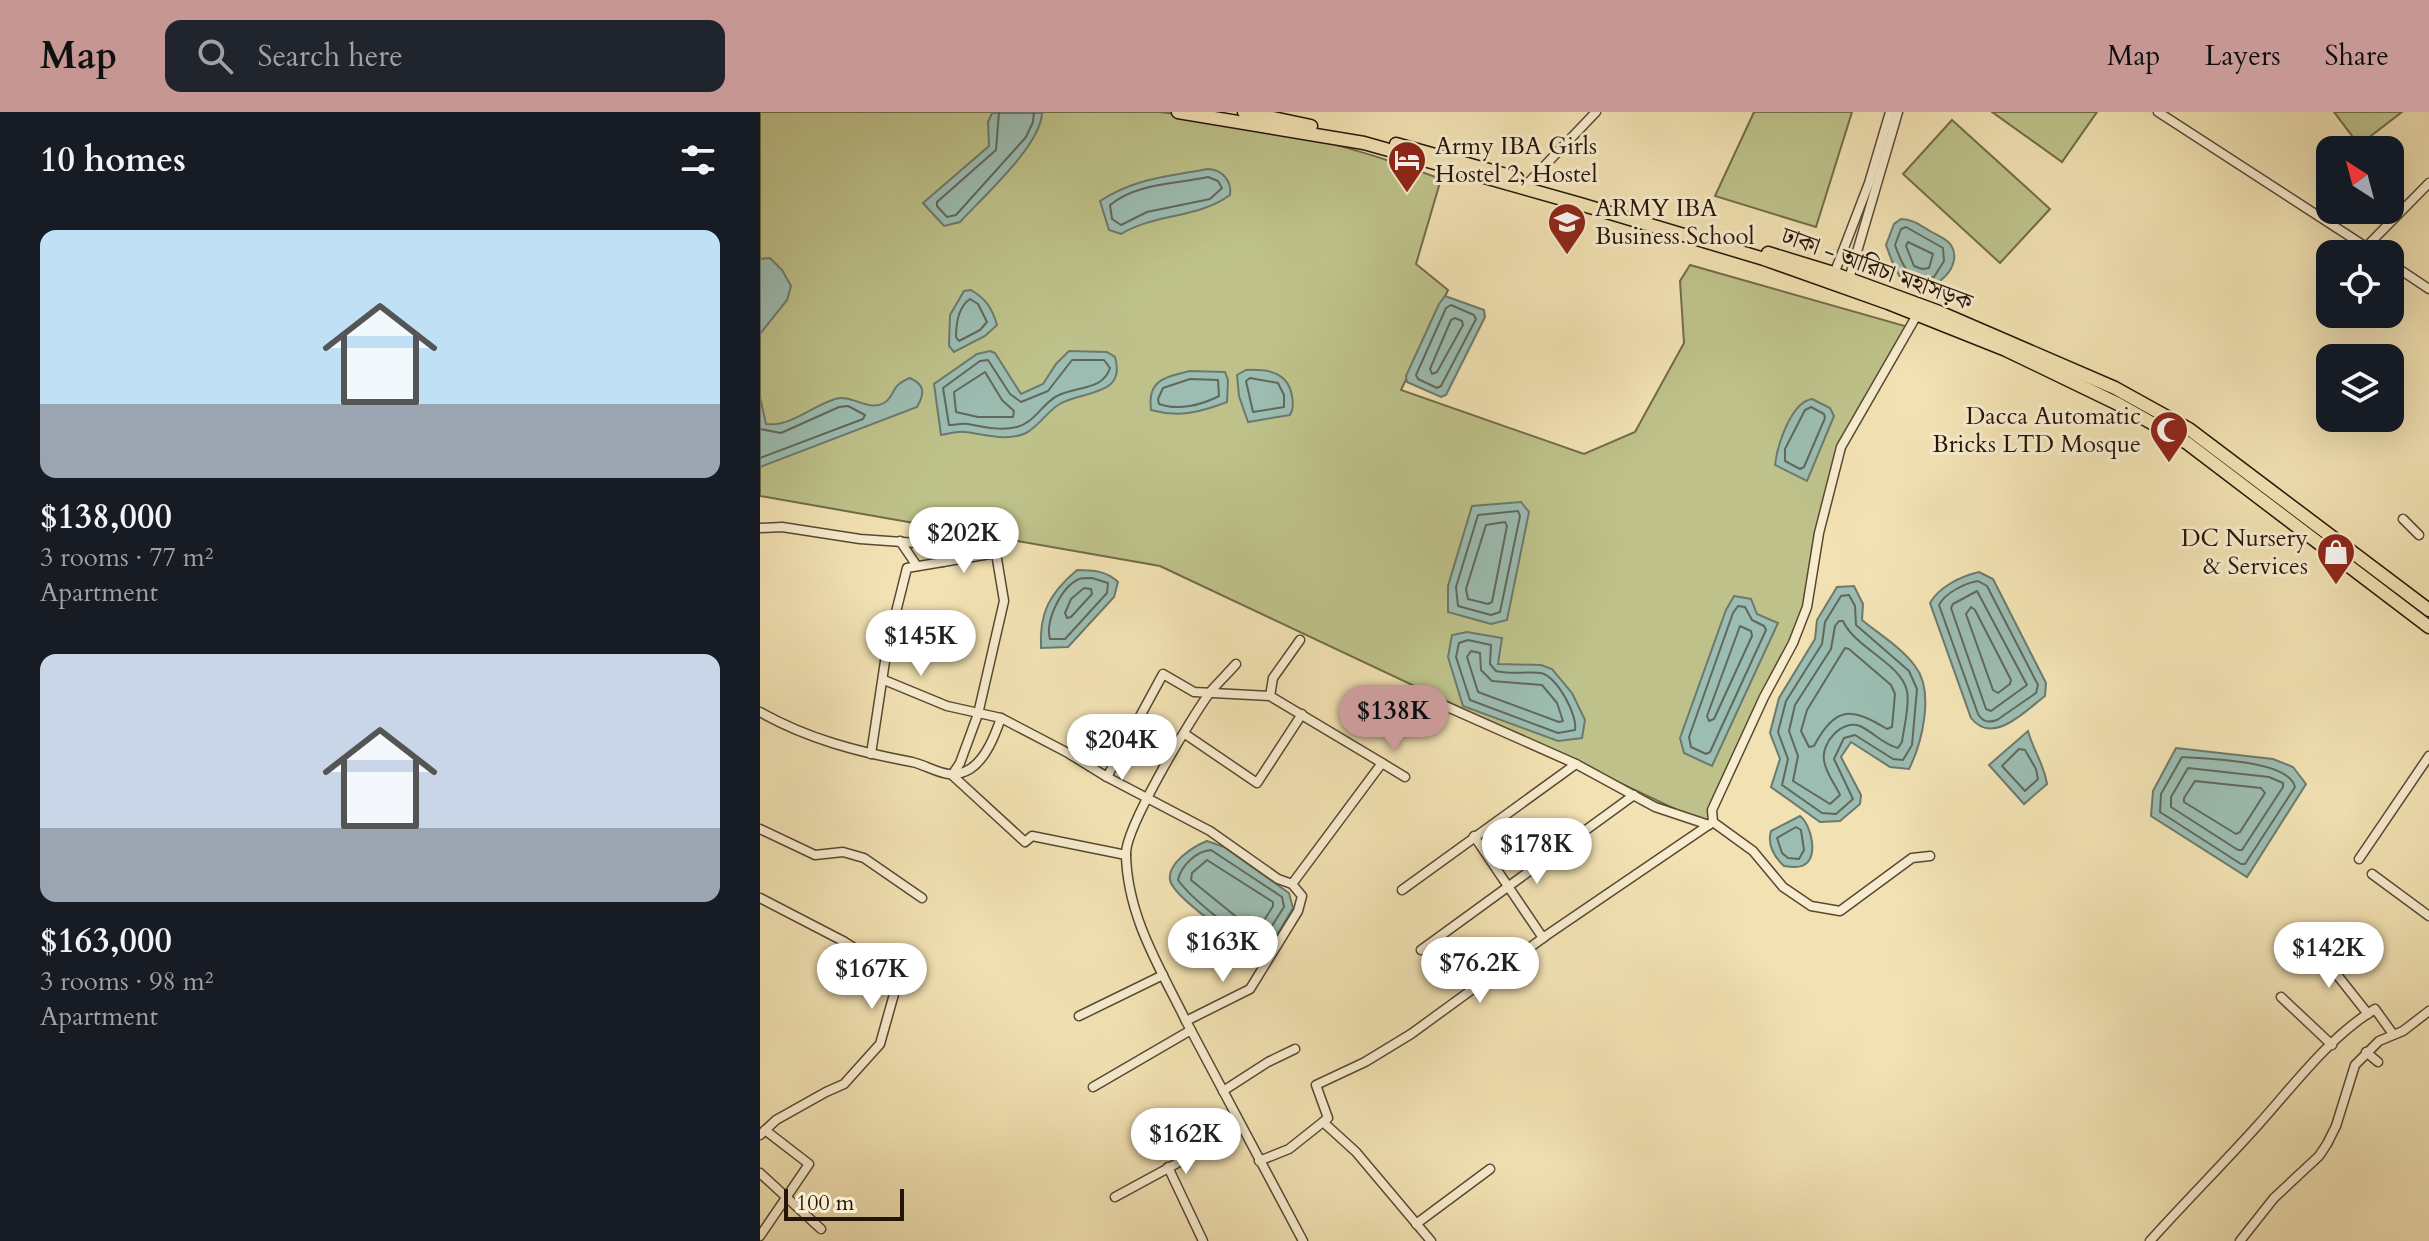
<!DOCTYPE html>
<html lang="en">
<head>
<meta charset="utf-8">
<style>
	:root { --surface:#171b24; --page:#20242c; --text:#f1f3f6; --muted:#9ea1a6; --accent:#c59692 }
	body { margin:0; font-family:Cardo,"Noto Serif Bengali",serif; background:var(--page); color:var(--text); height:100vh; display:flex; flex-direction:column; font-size:30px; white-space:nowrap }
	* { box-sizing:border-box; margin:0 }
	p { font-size:26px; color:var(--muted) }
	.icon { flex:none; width:44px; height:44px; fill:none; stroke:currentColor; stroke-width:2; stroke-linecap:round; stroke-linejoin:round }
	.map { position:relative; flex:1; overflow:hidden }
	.side { display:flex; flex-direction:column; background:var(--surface); width:760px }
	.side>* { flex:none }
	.needle { width:52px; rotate:324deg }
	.buttons { position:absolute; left:1556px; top:24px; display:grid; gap:16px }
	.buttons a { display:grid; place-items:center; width:88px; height:88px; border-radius:16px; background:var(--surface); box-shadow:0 8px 32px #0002; font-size:40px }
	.scale { position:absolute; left:24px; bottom:20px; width:120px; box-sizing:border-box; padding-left:8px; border:4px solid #251408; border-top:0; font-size:22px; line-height:28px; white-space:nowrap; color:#251408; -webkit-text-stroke:6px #f7ecce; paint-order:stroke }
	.price { position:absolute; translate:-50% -68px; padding:0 18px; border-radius:28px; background:#fff; color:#222; font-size:26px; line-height:52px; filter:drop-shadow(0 2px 4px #0008) }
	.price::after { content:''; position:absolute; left:50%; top:48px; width:24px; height:18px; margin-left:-12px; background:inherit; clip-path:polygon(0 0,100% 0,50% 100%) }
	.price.on { background:var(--accent); color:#111 }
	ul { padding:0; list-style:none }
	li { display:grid; align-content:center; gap:16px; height:424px; padding:0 40px }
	li span { display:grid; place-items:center; height:248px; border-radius:16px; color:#555 }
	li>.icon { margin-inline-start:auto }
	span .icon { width:144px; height:144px; fill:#fffc; stroke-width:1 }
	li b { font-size:34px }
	h2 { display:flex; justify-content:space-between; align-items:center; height:96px; padding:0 40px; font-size:34px }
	header { display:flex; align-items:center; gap:48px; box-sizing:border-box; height:112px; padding:0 40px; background:var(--accent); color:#111 }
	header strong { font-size:38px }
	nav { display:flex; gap:44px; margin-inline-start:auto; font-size:28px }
	.search { width:560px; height:72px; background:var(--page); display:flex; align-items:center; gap:20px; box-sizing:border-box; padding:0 28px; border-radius:16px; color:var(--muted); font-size:30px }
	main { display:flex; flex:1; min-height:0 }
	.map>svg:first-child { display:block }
	.green { fill:#bec28a; stroke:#726b49; stroke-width:2 }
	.water { fill:#9cbdb2; stroke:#6c796e; stroke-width:2 }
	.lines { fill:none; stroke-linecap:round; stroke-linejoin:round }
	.shore { stroke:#60685d; stroke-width:2 }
	.minor-casing { stroke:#584833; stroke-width:11 }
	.highway-casing { stroke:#251408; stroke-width:15 }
	.minor { stroke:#f7ecce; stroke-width:8 }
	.highway { stroke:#f2e2b3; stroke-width:12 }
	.labels { text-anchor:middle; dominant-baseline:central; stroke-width:6; stroke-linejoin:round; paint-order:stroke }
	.poi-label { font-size:24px; fill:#251408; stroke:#f7ecce; text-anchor:start }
	.street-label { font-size:24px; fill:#251408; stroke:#f7ecce }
</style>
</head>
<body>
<header>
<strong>Map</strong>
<div class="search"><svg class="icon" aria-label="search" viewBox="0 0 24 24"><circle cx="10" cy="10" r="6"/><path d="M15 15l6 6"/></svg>Search here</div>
<nav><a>Map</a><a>Layers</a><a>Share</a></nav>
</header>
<main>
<section class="side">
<h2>10 homes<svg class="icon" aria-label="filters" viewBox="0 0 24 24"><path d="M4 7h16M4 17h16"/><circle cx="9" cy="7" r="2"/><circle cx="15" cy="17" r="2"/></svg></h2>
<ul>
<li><span style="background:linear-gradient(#bfe0f5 70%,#9aa5b1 0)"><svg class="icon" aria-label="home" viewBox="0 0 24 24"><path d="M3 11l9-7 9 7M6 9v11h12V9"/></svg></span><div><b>$138,000</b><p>3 rooms · 77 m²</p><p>Apartment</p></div></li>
<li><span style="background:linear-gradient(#c9d6e8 70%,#9aa5b1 0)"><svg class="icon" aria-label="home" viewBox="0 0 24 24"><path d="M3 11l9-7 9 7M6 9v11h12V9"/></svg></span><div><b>$163,000</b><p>3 rooms · 98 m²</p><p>Apartment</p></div></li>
</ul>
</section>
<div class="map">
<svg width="1669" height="1129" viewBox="0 0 1669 1129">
	<rect width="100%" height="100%" fill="#f2e2b3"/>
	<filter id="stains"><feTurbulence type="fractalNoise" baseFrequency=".0025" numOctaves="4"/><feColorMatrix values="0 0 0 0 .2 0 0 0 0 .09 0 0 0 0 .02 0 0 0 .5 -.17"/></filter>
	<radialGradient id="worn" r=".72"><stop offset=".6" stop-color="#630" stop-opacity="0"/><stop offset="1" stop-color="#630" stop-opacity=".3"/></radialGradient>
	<!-- green -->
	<g class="green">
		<path d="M0,0h399c94,9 193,33 282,67l-25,85 32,26 -47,100 183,64 51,-22 49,-89 -4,-62 10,-16 222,63 -71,119 -42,181 -90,197 -549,-259 -400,-70z"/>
		<polygon points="994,0 1092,0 1056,115 955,84"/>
		<polygon points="1232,0 1337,0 1302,50"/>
		<polygon points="1574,0 1642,0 1599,33"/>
		<polygon points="1192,8 1290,97 1240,151 1143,62"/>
	</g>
	<!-- water -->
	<g class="water">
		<path d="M232,1h50c-1,32 -59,84 -82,109l-16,4 -21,-23 66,-57 -1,-24z"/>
		<path d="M447,57c15,0 25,12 23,26 -33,24 -74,18 -109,39l-12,-4 -9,-29c35,-23 67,-24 107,-32z"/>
		<path d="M1141,107c11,0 19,6 29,12 6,4 16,7 21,14 15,24 -25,58 -49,34 -8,-8 -12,-24 -16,-34l8,-21z"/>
		<polygon points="10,146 22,158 31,174 27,188 0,222 0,147"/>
		<path d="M211,178c15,9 21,18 26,35l-12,11 -31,16 -5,-6 1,-31 14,-24z"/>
		<polygon points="685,184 724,198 725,205 686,283 681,285 647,270 646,264 679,192"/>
		<path d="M230,239l5,2 26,41 22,-10 13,-20 13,-13 38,1 8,5c12,41 -35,33 -57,48 -11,7 -20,22 -32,28 -19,9 -42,1 -61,-1 -7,-1 -17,2 -24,3l-7,-51 43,-30z"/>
		<path d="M486,258c22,-1 42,2 46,26 1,8 2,12 -2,19l-42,7 -9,-26 -2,-21z"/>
		<path d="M430,259l35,1 3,8 -1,22c-26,10 -48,16 -76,8 -4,-30 14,-33 39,-39z"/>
		<path d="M150,266c15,7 15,15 7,29l-157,60v-70l6,27c25,3 46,-18 69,-25 17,-5 33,13 49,4 12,-7 5,-17 26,-25z"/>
		<path d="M1052,287l18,9 4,8 -27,65 -32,-16c2,-19 16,-63 37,-66z"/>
		<polygon points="761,390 769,400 747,508 731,512 688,500 688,474 712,394"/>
		<path d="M317,458c16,0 30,1 41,12l-4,15 -46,50 -27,1c-2,-36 9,-55 36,-78z"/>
		<path d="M1219,460l14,7 53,104 -1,13c-20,15 -52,50 -74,22l-41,-115c9,-16 31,-27 49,-31z"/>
		<path d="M1094,474l9,18 -1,16c17,14 40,28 53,46 20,25 7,77 -6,103l-19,-2 -39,-25 -10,15 20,38 -1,9 -20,17 -20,1 -49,-35 9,-28 -10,-26 9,-35 36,-59 2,-19 20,-33z"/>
		<polygon points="974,484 991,487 997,502 1018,511 952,654 924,641 920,626 966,498"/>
		<polygon points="707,520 742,526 738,552 781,553 792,557 812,581 825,608 822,626 798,629 703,594 688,545 692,523"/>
		<path d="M1268,619c5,19 16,33 19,53l-23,20 -35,-39z"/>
		<polygon points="1416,636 1513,647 1533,655 1546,672 1487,765 1391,704 1393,679"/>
		<path d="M1040,704c11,8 19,41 4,49 -5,3 -14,2 -20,1 -10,-9 -17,-22 -13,-35z"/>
		<path d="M447,729l17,6 65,46 4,15 -25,42 -5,4c-18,-6 -90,-57 -93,-74 -3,-17 24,-34 37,-39z"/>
	</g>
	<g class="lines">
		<!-- shore -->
		<g class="shore">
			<polyline points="239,0 236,38 177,90 177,94 187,105 196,103 266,25 273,10 274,0"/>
			<path d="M448,65l10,4 4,7 -12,11 -63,13 -26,13 -9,-6 -2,-14c27,-22 65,-21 98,-28z"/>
			<path d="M1146,115l37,21 1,13 -10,16c-25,9 -32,-13 -39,-32l6,-16z"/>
			<polygon points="1148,130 1173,142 1169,156 1162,157 1154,154 1146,134"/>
			<path d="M210,187l8,5 9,18 -7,8 -21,11 -3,-4c0,-14 2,-30 14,-38z"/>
			<polygon points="691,193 714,203 716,207 681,274 677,276 658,267 656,263 686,196"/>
			<polygon points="695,206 702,209 703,213 677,260 672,262 670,257 691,208"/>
			<path d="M228,248l22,34 11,8 27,-11 24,-31h32l6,8c-7,23 -35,18 -53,28 -14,7 -23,27 -40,31 -17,4 -33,0 -49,-3 -6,-1 -14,1 -19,1l-6,-37 37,-27z"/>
			<polygon points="225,260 242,288 254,299 253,305 218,305 196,300 194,280"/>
			<polygon points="490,266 518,271 524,283 524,295 493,300 486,269"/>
			<path d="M430,267l28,1 1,16c-17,9 -41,15 -60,8l-1,-5 5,-11z"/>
			<polygon points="1051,295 1064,302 1065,306 1044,355 1040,357 1025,349 1025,337 1045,298"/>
			<polyline points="0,317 21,321 79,295 88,294 105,303 103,307 0,346"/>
			<polygon points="758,399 760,404 740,500 731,503 698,494 696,475 718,403"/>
			<polygon points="745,410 747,414 732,490 728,492 708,487 706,477 726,413"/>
			<path d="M332,466l16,5 -1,10 -42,46h-15c-5,-18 11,-52 29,-60 2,-1 11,-1 13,-1z"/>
			<path d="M1218,469l9,5 51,99 -2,8 -39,27c-9,3 -14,2 -19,-6l-39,-109c6,-12 26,-22 39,-24z"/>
			<polygon points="324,476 331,477 332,482 311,505 307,506 305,501 311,487"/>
			<polygon points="1217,479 1267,573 1231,599 1226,597 1191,496 1193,492"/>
			<polygon points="1089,483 1095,494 1096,513 1149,559 1157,577 1152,633 1143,648 1133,647 1095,623 1084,626 1074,647 1093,687 1076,702 1062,701 1022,673 1028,647 1018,620 1026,589 1062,532 1065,510 1081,484"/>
			<polygon points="978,494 985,495 992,508 1004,514 1006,518 950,640 946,642 931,635 929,625 973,501"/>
			<polygon points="1211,495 1215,498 1251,568 1250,572 1238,581 1233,578 1206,502"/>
			<path d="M1079,509h4c12,27 58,42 64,70 3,15 -3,35 -5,51l-4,6c-14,-3 -25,-16 -38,-22 -18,-7 -39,17 -36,34 1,12 11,24 16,35l-10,9 -37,-23 5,-25 -9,-25 6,-26 36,-56 4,-23z"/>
			<polygon points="980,514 991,519 992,524 954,607 949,609 947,604"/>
			<path d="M708,528l23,5 -1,19 6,7c15,4 30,0 45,2 16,4 37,42 34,57l-17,3 -88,-33 -14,-43 3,-14z"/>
			<path d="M1085,536l4,1 42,36 4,9 -3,33 -5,2c-36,-22 -52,-23 -73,17l-5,1 -8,-16 6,-21z"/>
			<polygon points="711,539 720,541 721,558 732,569 782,573 797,591 803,609 799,610 718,580 707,545"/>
			<polygon points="1259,637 1265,638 1276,657 1278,667 1265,679 1242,654"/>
			<path d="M1422,645c25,2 107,3 113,30l-50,77h-4l-81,-52 1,-18z"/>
			<polygon points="1428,656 1509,665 1523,671 1523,675 1482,738 1478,738 1411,695 1411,685"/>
			<polygon points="1435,669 1501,676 1505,681 1480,720 1476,722 1424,690 1424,686"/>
			<polygon points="1036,715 1041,718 1044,738 1039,747 1028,746 1022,741 1017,726"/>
			<path d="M451,738l71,47 2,10 -23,36c-20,-3 -70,-45 -83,-63 3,-14 18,-29 33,-30z"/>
			<polygon points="447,748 513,790 513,794 498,818 490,816 431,768 432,761"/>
		</g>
		<defs>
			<g id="minor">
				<polyline points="1398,0 1617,142"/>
				<polyline points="769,70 836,0"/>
				<polyline points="1606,135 1669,71"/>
				<polyline points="1630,151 1669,177"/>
				<polyline points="1074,162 1109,71 1130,0"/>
				<polyline points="1089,167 1138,0"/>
				<polyline points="1157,203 1081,335 1059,421 1047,495 1033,531 1004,585 952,698 953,710 993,739 1023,775 1051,794 1080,799 1152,746 1170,744"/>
				<polyline points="1643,407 1659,423"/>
				<polyline points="0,416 22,415 100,427 185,433 183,450"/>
				<polyline points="140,429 157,454"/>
				<polyline points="124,568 187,594 241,606 308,641 347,665 403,562 434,580 510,584"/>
				<polyline points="683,593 816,652"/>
				<path d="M0,600c48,27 98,40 152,50 21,5 36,20 58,7 16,-10 25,-34 31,-51"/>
				<polyline points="425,622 497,671 542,602"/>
				<polyline points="111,642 127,536 147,456 236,441 244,489 218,602 200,651 192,663 265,730 272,724 366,743"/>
				<polyline points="622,651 645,665"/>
				<polyline points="347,665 450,719 518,767 532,772 542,784 538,799 490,877 426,909 543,1129"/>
				<polyline points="0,717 55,743 83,740 104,746 162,786"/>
				<polyline points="714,724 783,826"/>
				<polyline points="1599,747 1669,644"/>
				<polyline points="1612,762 1669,804"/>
				<polyline points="532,772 622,651 510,584 513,566 540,528"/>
				<polyline points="642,778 816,652 895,695 949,713"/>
				<polyline points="0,786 85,830 122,854 143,861 148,868 146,876 136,875 120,932 84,972 66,980 16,1008 0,1023"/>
				<polyline points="1555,835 1608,902"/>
				<polyline points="661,838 874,683"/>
				<polyline points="1521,885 1572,933"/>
				<polyline points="319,904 403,863"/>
				<path d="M426,909c-26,-53 -59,-105 -60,-167 -1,-26 66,-138 85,-163 8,-9 17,-18 25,-27"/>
				<polyline points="1606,940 1618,950"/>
				<polyline points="333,975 431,918"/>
				<polyline points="463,979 508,950 535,937"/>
				<polyline points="563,1010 596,1040 671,1129"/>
				<polyline points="499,1049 529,1037 568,1006 556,973 605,950 651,922 787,823 953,710"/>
				<polyline points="408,1055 443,1129"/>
				<polyline points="0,1061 61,1117"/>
				<polyline points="355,1085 482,1016"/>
				<polyline points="656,1112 730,1057"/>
				<polyline points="0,1124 49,1052 5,1018"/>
				<path d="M1390,1129c35,-39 73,-77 108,-116 36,-40 71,-88 117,-116l18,25"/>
				<polyline points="1480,1129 1514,1086 1559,1044 1567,1032 1576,1014 1595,953 1619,929 1643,919 1669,899"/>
			</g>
			<g id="highway">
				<polyline points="418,0 604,31 820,92 1004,147 1128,191 1246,238 1358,292 1427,331 1669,515"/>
				<polyline points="484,0 551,14"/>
				<polyline points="636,32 757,66"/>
				<polyline points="1008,141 1070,160 1179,200 1355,276 1429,317 1669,498"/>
			</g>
		</defs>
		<!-- minor casing -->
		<use href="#minor" class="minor-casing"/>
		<!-- highway casing -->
		<use href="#highway" class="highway-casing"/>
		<!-- minor -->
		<use href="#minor" class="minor"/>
		<!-- highway -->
		<use href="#highway" class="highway"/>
	</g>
	<!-- icons -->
	<defs>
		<symbol id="hotel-pin" viewBox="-11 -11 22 30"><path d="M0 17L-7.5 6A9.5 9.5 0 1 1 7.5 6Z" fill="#8f2418" stroke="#f7ecce"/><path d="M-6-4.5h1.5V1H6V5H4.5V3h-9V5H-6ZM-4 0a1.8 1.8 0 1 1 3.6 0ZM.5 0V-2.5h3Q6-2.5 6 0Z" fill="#fff"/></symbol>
		<symbol id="school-pin" viewBox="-11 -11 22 30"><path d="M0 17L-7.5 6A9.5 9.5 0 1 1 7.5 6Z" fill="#8f2418" stroke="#f7ecce"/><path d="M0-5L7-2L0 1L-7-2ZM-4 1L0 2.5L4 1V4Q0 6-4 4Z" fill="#fff"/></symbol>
		<symbol id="mosque-pin" viewBox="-11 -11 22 30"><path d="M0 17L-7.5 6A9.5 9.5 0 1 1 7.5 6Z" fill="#8f2418" stroke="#f7ecce"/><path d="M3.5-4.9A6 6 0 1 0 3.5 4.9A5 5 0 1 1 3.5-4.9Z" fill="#fff"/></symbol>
		<symbol id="shop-pin" viewBox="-11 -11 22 30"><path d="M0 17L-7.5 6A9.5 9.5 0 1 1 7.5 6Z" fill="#8f2418" stroke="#f7ecce"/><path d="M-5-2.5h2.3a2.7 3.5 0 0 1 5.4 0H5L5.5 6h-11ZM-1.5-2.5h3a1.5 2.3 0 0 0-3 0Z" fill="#fff"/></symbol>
	</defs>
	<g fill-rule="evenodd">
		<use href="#hotel-pin" x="625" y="26" width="44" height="60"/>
		<use href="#school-pin" x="785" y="88" width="44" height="60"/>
		<use href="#mosque-pin" x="1387" y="296" width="44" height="60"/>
		<use href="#shop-pin" x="1554" y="418" width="44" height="60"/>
	</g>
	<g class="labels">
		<!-- poi labels -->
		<g class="poi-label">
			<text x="675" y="34">Army IBA Girls<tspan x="675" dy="28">Hostel 2, Hostel</tspan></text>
			<text x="835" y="96">ARMY IBA<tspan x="835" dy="28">Business School</tspan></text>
			<text x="1381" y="304" text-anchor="end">Dacca Automatic<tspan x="1381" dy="28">Bricks LTD Mosque</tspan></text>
			<text x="1548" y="426" text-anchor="end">DC Nursery<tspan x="1548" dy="28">&amp; Services</tspan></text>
		</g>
		<!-- street labels -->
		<g class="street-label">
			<text transform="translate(1117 157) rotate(20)">ঢাকা - আরিচা মহাসড়ক</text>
		</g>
	</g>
	<rect width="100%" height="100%" filter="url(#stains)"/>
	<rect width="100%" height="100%" fill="url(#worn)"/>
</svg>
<div class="buttons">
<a><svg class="needle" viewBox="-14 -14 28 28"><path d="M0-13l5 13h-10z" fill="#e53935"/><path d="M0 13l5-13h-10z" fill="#9ea1a6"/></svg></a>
<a><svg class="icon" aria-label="locate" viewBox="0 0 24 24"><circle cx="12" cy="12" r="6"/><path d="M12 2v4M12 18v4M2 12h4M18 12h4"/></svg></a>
<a><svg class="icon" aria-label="layers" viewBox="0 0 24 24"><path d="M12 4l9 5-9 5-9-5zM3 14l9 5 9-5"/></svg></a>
</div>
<div class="scale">100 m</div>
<b class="price" style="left:204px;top:463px">$202K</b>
<b class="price" style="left:161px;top:566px">$145K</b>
<b class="price on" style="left:634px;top:641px">$138K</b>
<b class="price" style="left:362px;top:670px">$204K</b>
<b class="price" style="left:777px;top:774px">$178K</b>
<b class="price" style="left:463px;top:872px">$163K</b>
<b class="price" style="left:1569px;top:878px">$142K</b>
<b class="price" style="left:720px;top:893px">$76.2K</b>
<b class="price" style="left:112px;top:899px">$167K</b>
<b class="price" style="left:426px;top:1064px">$162K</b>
</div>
</main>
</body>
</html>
